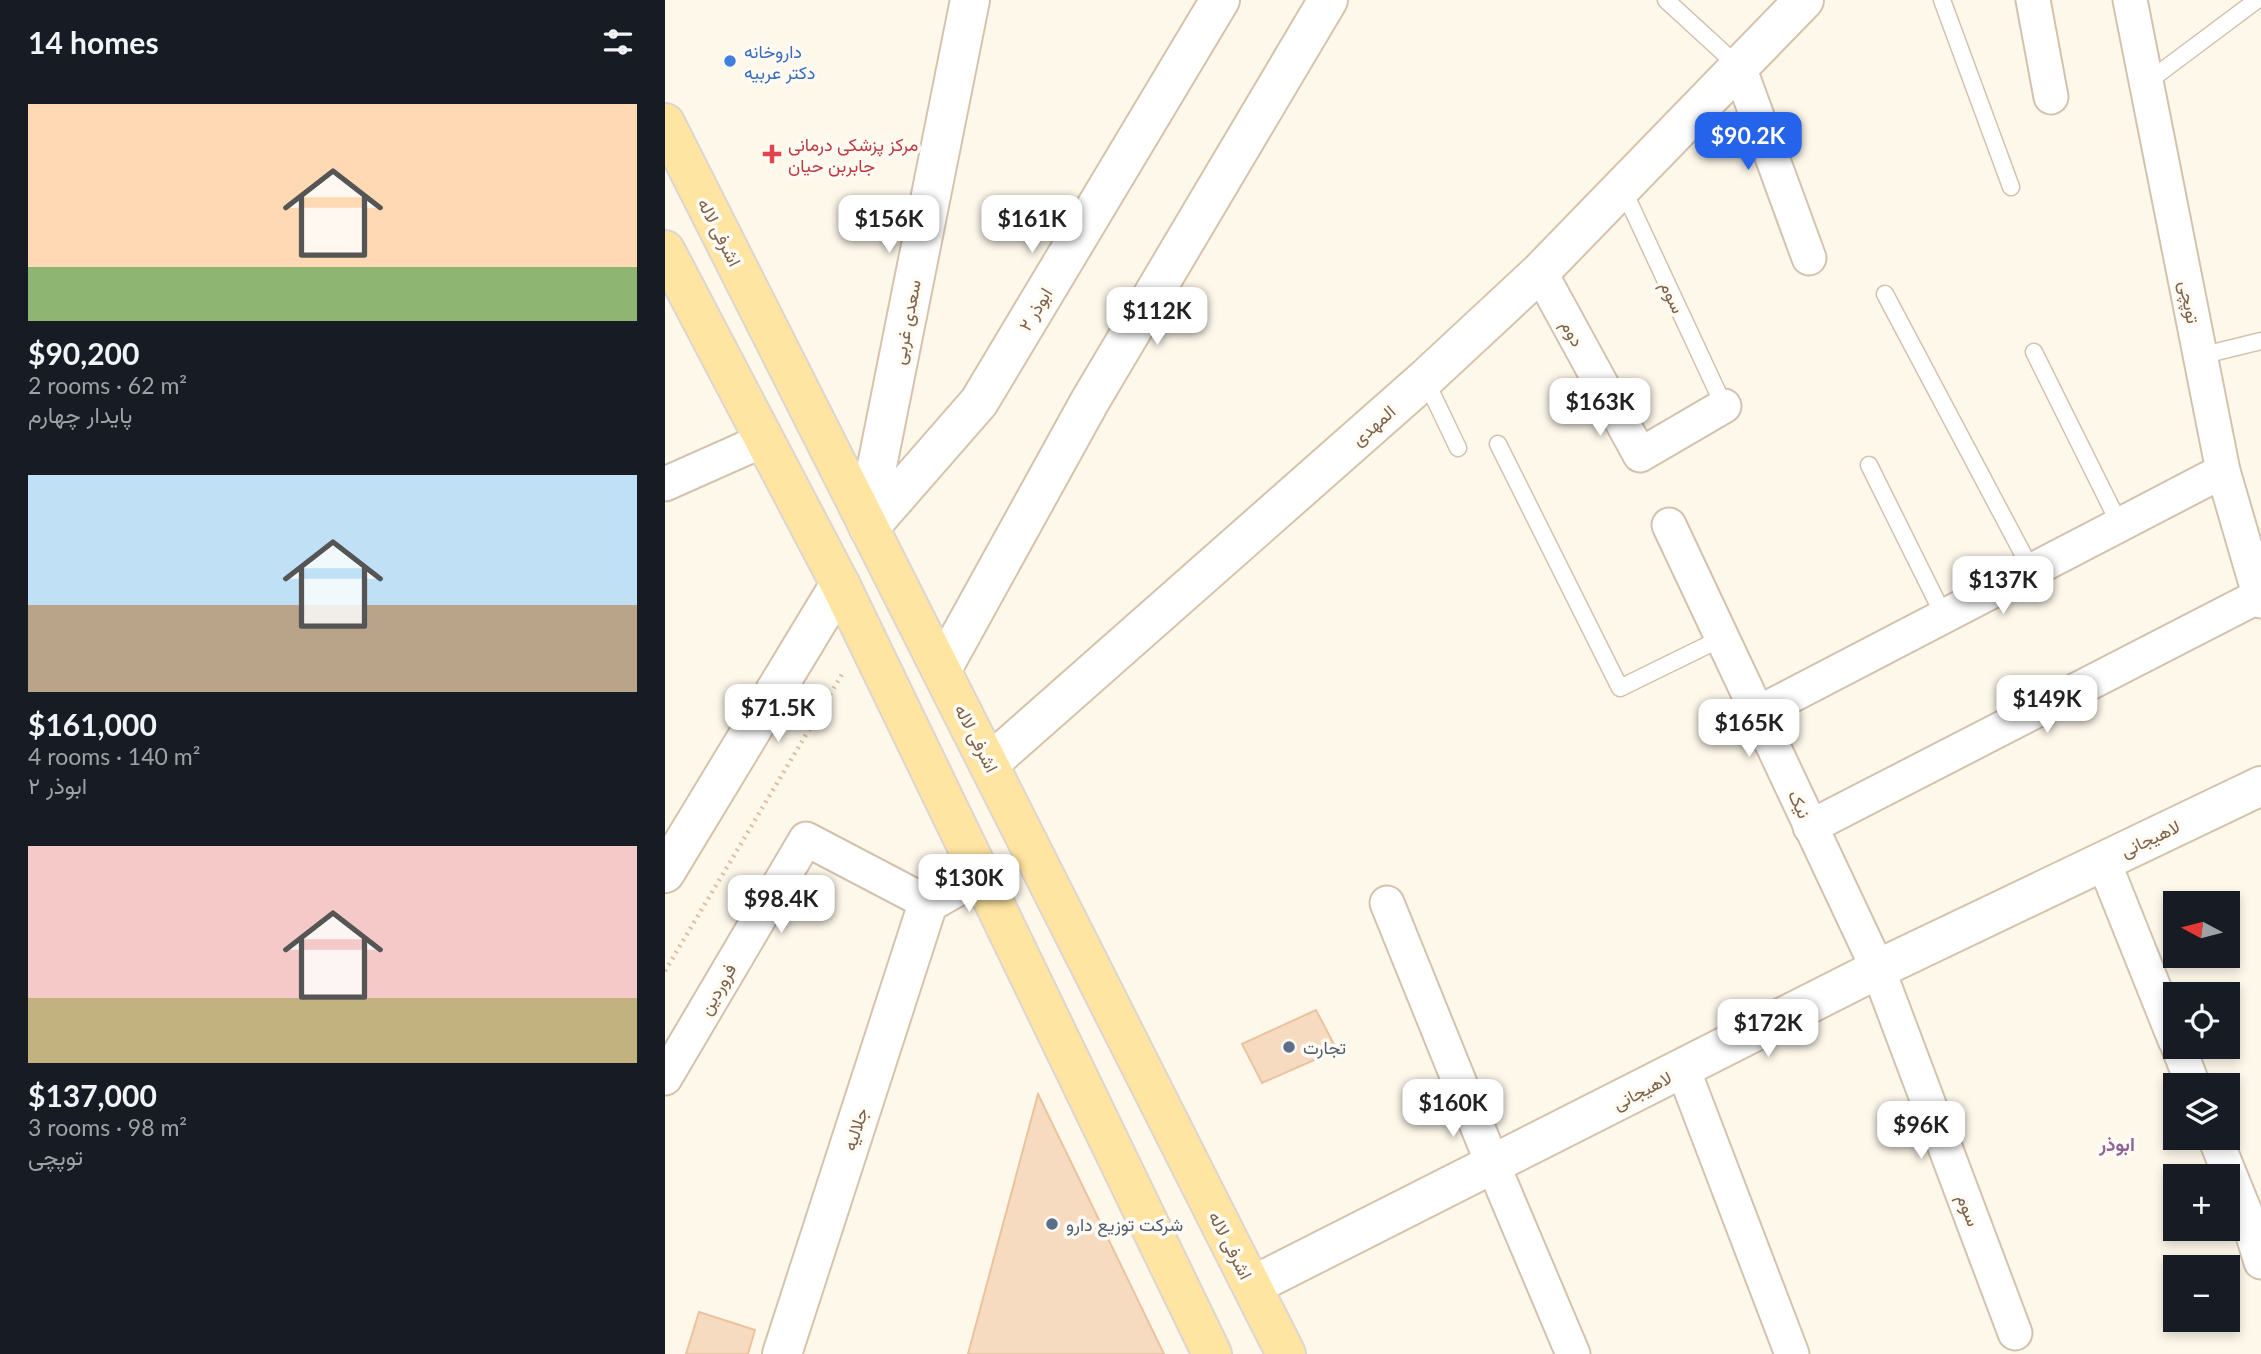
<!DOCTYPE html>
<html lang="en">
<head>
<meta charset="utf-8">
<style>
	:root { --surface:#171b24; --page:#242831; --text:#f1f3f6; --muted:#9ea1a6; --accent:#2563eb }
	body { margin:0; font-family:Lato,Vazirmatn,sans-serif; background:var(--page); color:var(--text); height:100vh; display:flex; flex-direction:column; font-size:26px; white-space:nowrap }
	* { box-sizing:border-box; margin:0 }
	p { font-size:23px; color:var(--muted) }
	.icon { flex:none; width:38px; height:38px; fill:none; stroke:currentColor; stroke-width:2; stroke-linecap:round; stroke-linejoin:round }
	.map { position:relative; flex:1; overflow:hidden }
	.details { display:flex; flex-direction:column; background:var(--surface); width:665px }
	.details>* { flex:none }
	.needle { width:46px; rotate:277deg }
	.controls { position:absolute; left:1498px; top:891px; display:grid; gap:14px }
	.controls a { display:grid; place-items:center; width:77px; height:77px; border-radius:0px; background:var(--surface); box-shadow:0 4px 10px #0003; font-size:35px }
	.price { position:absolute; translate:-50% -60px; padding:0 16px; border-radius:14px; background:#fff; color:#222; font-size:23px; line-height:46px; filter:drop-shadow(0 2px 4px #0008) }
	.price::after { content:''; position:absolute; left:50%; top:42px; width:21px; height:16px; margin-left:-10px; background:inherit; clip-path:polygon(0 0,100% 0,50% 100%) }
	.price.selected { background:var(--accent); color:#fff }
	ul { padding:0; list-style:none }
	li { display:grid; align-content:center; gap:14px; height:371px; padding:0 28px }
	li span { display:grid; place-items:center; height:217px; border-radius:0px; color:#555 }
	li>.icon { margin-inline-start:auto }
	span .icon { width:126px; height:126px; fill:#fffc; stroke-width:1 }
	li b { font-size:30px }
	h2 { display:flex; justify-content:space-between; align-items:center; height:84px; padding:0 28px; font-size:30px }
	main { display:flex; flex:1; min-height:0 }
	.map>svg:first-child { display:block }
	.building { fill:#f6dbc0; stroke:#eac39f; stroke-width:2 }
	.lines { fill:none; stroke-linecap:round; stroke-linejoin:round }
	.lane-casing { stroke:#d3c2ae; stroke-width:19 }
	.street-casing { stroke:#d3c2ae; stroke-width:37 }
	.secondary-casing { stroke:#d6c3ac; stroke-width:42 }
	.primary-casing { stroke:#ddd6d0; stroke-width:42 }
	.path { stroke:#dcbea2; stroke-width:4.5; stroke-dasharray:2 5; stroke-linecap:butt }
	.lane { stroke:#fff; stroke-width:16 }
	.street { stroke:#fff; stroke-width:33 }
	.secondary { stroke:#fff; stroke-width:38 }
	.primary { stroke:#ffe5a1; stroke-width:38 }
	.shop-dot { fill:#3f7fe0; stroke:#fffbf3; stroke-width:2.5 }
	.health-dot { fill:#e0444e; stroke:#fffbf3; stroke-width:2.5 }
	.service-dot { fill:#5c6f8a; stroke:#fffbf3; stroke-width:2.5 }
	.labels { text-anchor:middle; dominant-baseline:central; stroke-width:7; stroke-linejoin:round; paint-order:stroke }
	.shop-label { font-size:18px; fill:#366cbe; stroke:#fffbf3; text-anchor:start }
	.health-label { font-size:18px; fill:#be3a42; stroke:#fffbf3; text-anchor:start }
	.street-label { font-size:18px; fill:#7d614a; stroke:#fffbf3 }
	.service-label { font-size:18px; fill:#4e5e75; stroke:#fffbf3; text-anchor:start }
	.neighbourhood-label { font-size:19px; font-weight:bold; fill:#8c6398; stroke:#fffbf3 }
</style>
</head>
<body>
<main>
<section class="details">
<h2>14 homes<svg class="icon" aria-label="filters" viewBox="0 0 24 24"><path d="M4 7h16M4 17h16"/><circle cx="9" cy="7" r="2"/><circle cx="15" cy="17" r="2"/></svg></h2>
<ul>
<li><span style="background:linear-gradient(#ffd9b3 75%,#8fb573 0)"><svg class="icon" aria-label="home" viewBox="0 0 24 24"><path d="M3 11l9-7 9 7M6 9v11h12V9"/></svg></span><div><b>$90,200</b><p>2 rooms · 62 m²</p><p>پایدار چهارم</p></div></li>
<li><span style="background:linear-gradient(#bfe0f5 60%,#b9a48a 0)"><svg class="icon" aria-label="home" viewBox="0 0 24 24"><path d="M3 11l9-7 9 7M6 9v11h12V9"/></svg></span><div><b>$161,000</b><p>4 rooms · 140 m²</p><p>ابوذر ۲</p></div></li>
<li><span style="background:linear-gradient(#f6c9c9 70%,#c2b280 0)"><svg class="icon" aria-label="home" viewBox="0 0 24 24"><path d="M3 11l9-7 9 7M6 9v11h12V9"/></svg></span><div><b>$137,000</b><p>3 rooms · 98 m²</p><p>توپچی</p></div></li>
</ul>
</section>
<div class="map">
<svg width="1596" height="1354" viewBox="0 0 1596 1354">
	<rect width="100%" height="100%" fill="#fef8eb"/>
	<!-- building -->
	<g class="building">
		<polygon points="651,1010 672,1050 597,1083 577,1044"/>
		<polygon points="373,1094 499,1354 303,1354"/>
		<polygon points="34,1312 90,1330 83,1354 21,1354"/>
	</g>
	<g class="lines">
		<defs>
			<g id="lane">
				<polyline points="1001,0 1074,67"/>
				<polyline points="1277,0 1346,187"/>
				<polyline points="1481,83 1592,0"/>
				<polyline points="957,187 1059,406"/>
				<polyline points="1220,294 1367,571"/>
				<polyline points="1369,352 1455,525"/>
				<polyline points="1535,356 1596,341"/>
				<polyline points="760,379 793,448"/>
				<polyline points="833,444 955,688 1057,638"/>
				<polyline points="1204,465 1279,616"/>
			</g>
			<g id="street">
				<polyline points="1368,0 1386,97"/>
				<polyline points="1465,0 1558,471 1596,601"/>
				<polyline points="1074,67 1144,258"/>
				<polyline points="875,272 975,455 1059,406"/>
				<polyline points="0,484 99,440"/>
				<polyline points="1004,525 1213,969 1350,1333"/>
				<polyline points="1093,713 1558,471"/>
				<polyline points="1145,827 1594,596"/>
				<polyline points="1438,860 1510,1040"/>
				<polyline points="722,903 828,1165 908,1354"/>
				<polyline points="1513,1046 1528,1085"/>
				<polyline points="1018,1069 1127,1354"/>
				<polyline points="0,1078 141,839 263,903"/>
				<polyline points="1550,1138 1583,1219 1596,1262"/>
			</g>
			<g id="secondary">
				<polyline points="201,521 305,0"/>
				<polyline points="204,528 314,402 555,0"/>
				<polyline points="277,669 425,401 663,0"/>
				<polyline points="325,763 760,379 875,272 1139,0"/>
				<polyline points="0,873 175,584"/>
				<polyline points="587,1286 1213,969 1596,786"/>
				<polyline points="117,1354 263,903 314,874"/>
			</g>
			<g id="primary">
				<polyline points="0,123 621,1354"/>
				<polyline points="0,250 175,584 547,1354"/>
			</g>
		</defs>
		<!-- lane casing -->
		<use href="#lane" class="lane-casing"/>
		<!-- street casing -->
		<use href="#street" class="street-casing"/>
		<!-- secondary casing -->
		<use href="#secondary" class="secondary-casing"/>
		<!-- primary casing -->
		<use href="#primary" class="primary-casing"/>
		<!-- path -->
		<polyline class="path" points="0,971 179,671"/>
		<!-- lane -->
		<use href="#lane" class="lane"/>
		<!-- street -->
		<use href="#street" class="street"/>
		<!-- secondary -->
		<use href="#secondary" class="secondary"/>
		<!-- primary -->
		<use href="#primary" class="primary"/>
	</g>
	<!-- markers -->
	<circle class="shop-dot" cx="65" cy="61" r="7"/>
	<path class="health-dot" d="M103.5 143.5h7v7h7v7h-7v7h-7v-7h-7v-7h7z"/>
	<g class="service-dot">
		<circle cx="624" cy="1047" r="7"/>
		<circle cx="387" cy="1224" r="7"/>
	</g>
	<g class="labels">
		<!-- shop labels -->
		<g class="shop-label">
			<text x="79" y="51">داروخانه<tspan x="79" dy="21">دکتر عربیه</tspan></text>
		</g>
		<!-- health labels -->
		<g class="health-label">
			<text x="123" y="144">مرکز پزشکی درمانی<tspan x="123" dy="21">جابربن حیان</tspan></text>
		</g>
		<!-- street labels -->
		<g class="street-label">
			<text transform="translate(55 232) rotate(63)">اشرفی لاله</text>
			<text transform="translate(1008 297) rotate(65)">سوم</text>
			<text transform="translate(1525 302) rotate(79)">توپچی</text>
			<text transform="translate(370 309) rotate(-59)">ابوذر ۲</text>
			<text transform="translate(241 322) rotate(-79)">سعدی غربی</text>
			<text transform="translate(908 333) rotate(61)">دوم</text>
			<text transform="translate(708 425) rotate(-41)">المهدی</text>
			<text transform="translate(312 738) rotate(63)">اشرفی لاله</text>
			<text transform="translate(1135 804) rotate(65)">نیک</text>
			<text transform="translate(1485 838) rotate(-25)">لاهیجانی</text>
			<text transform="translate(52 989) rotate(-60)">فروردین</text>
			<text transform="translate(977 1090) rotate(-27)">لاهیجانی</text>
			<text transform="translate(190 1129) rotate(-72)">جلالیه</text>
			<text transform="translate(1304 1210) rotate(69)">سوم</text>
			<text transform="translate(566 1245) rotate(63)">اشرفی لاله</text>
		</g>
		<!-- service labels -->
		<g class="service-label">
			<text x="638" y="1047">تجارت</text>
			<text x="401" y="1224">شرکت توزیع دارو</text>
		</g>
		<!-- neighbourhood labels -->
		<g class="neighbourhood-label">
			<text x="1452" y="1143">ابوذر</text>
		</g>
	</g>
</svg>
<div class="controls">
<a><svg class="needle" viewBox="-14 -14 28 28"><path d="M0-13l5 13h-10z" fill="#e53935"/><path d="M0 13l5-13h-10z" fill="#9ea1a6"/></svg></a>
<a><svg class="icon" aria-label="locate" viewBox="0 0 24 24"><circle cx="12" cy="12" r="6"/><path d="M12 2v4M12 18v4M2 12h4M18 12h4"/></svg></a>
<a><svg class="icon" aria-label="layers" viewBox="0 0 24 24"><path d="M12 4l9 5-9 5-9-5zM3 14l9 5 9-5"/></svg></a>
<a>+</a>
<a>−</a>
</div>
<b class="price selected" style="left:1083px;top:172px">$90.2K</b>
<b class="price" style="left:224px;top:255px">$156K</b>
<b class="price" style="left:367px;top:255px">$161K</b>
<b class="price" style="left:492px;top:347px">$112K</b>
<b class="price" style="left:935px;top:438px">$163K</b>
<b class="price" style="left:1338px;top:616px">$137K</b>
<b class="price" style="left:1382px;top:735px">$149K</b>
<b class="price" style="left:113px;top:744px">$71.5K</b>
<b class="price" style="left:1084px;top:759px">$165K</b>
<b class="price" style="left:304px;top:914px">$130K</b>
<b class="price" style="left:116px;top:935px">$98.4K</b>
<b class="price" style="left:1103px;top:1059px">$172K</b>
<b class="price" style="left:788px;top:1139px">$160K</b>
<b class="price" style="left:1256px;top:1161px">$96K</b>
</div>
</main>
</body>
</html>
